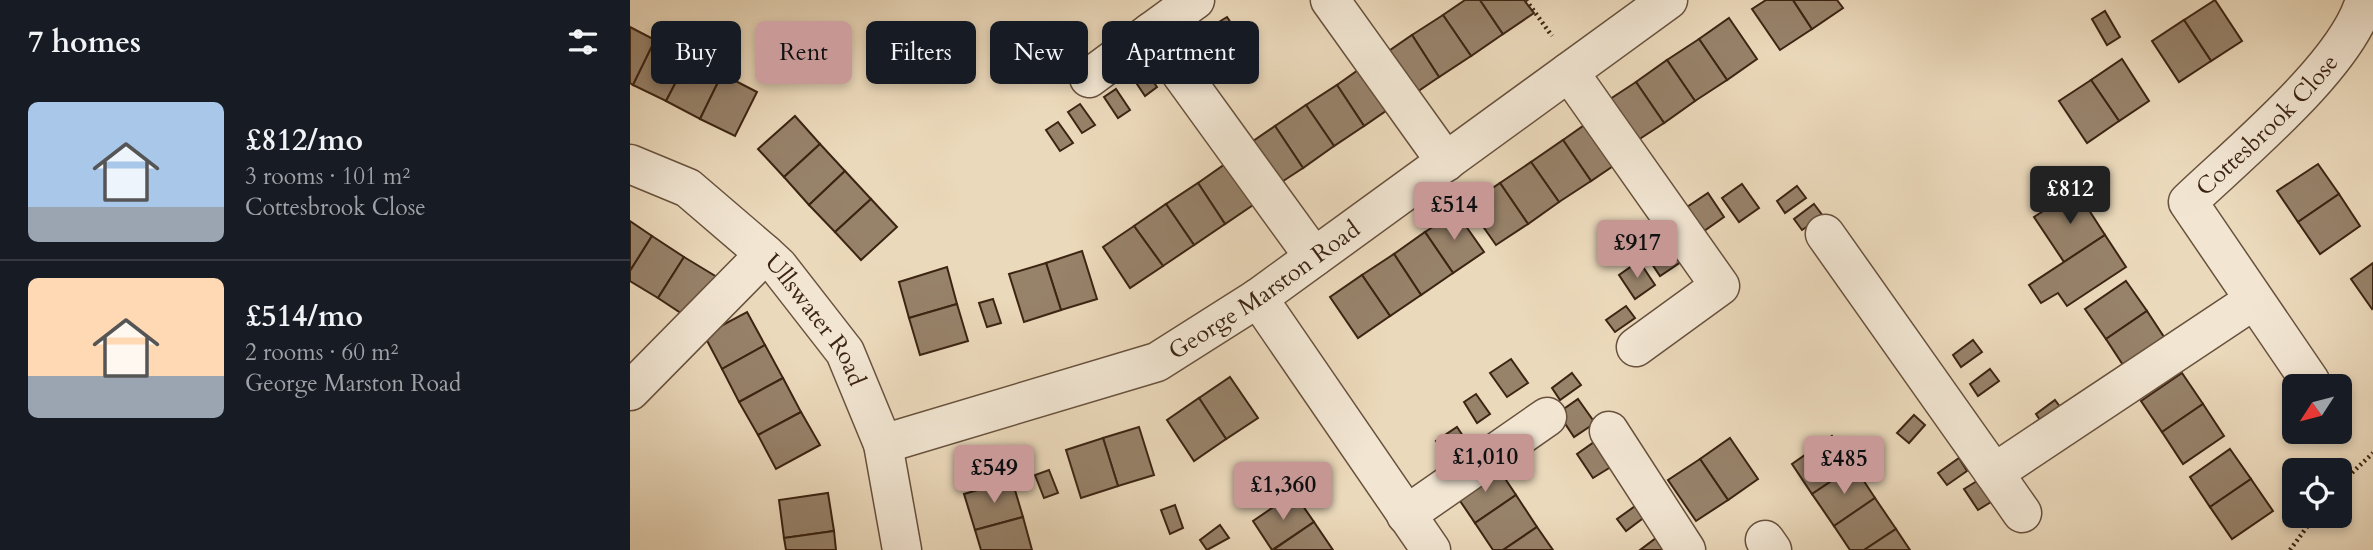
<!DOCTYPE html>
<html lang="en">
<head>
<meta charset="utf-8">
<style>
	:root { --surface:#171b24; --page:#242831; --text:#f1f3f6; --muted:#9ea1a6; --line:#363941; --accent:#c59692 }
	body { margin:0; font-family:Cardo,serif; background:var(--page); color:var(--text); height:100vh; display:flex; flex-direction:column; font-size:26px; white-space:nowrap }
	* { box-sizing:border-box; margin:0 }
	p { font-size:23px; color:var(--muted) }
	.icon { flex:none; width:38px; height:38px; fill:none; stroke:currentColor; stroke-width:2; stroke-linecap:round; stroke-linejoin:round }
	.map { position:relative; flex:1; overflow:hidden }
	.side { display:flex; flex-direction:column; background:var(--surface); width:630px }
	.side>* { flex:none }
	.guide { position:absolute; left:21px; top:21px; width:665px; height:63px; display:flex; gap:14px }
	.needle { width:46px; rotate:234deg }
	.tools { position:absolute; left:1652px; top:374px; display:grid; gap:14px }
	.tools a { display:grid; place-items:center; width:70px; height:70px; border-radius:10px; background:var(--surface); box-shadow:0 4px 10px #0003; font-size:35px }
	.price { position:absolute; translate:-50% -60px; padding:0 16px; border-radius:7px; background:var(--accent); color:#111; font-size:23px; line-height:46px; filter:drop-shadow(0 2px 4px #0008) }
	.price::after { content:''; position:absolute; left:50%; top:42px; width:21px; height:16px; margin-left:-10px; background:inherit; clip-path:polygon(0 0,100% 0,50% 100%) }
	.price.current { background:#222; color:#fff }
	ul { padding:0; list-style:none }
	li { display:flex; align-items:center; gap:21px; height:175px; padding:0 28px }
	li+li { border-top:2px solid var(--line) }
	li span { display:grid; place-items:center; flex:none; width:196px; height:140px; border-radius:10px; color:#555 }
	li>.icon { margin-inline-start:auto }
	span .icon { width:84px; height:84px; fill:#fffc; stroke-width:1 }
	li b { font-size:30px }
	h2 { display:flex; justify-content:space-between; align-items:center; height:84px; padding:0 28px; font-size:30px }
	.chip { padding:0 24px; border-radius:10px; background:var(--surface); box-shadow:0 4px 10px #0003; font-size:24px; line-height:63px }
	.chip.current { background:var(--accent); color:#111 }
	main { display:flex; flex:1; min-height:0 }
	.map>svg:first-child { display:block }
	.building { fill:#97826a; stroke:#3c2413; stroke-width:2 }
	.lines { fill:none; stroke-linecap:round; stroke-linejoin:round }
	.minor-casing { stroke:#68513d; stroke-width:41 }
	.path { stroke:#3c2413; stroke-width:4.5; stroke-dasharray:2 3.5; stroke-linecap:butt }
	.minor { stroke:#f2e6d3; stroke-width:38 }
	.labels { text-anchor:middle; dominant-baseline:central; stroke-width:5; stroke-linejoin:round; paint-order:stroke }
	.street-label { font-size:24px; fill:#3c2413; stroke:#f2e6d3 }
</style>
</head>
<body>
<main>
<section class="side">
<h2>7 homes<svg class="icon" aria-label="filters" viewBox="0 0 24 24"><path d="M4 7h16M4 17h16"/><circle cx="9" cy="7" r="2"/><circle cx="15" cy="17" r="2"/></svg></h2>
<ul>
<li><span style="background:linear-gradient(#a9c7e8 75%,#9aa5b1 0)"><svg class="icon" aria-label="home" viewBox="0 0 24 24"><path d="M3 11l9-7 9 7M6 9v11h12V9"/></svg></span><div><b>£812/mo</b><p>3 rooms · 101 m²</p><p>Cottesbrook Close</p></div></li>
<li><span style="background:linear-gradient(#ffd9b3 70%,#9aa5b1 0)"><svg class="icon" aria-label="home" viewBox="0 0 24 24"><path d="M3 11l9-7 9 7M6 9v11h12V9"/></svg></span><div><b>£514/mo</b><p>2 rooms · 60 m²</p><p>George Marston Road</p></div></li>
</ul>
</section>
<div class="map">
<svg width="1743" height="550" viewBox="0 0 1743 550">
	<rect width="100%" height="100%" fill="#ebd9bb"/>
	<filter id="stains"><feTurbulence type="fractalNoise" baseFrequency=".00286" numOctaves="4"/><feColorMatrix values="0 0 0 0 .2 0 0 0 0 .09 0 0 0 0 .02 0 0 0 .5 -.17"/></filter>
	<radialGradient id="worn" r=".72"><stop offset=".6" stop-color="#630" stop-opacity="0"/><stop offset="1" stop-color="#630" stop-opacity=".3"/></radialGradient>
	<!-- building -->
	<g class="building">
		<polygon points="835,0 850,0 873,34 841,56 813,15"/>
		<polygon points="850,0 894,0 904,13 873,34"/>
		<polygon points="1136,0 1163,0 1182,29 1150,50 1122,9"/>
		<polygon points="1163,0 1207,0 1213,8 1182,29"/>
		<polygon points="1585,0 1612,41 1581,61 1554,20"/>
		<polygon points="1475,11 1490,37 1477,45 1462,19"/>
		<polygon points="813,15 841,56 809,77 782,35"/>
		<polygon points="597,17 611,38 599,46 584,25"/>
		<polygon points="1099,18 1127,59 1097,80 1069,39"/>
		<polygon points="1554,20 1581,61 1549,82 1522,41"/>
		<polygon points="0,27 25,40 3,85 0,83"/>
		<polygon points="574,30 589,51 566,66 552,45"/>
		<polygon points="782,35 809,77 778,98 750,57"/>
		<polygon points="1069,39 1097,80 1065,101 1037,60"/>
		<polygon points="25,40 59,57 36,101 3,85"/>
		<polygon points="59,57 92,74 70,119 36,101"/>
		<polygon points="1492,59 1519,101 1489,121 1461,80"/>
		<polygon points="1037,60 1065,101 1034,123 1006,82"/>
		<polygon points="738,63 766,104 734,126 707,85"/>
		<polygon points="513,67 527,87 515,96 501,75"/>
		<polygon points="92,74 127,92 105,136 70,119"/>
		<polygon points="1461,80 1489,121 1457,143 1429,101"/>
		<polygon points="1006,82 1034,123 1002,144 974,103"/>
		<polygon points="707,85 734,126 704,146 676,105"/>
		<polygon points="486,89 500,110 488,118 474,97"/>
		<polygon points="450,104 465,125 452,133 438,112"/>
		<polygon points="676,105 704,146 673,168 645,126"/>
		<polygon points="165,116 190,144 154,177 128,149"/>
		<polygon points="963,119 992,160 961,181 933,140"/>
		<polygon points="428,122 443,143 430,151 416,130"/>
		<polygon points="645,126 673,168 641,189 613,148"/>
		<polygon points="933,140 961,181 929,202 901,162"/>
		<polygon points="190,144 215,171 179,205 154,177"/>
		<polygon points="598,162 626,203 595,224 568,183"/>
		<polygon points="901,162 929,202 898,224 870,183"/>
		<polygon points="1688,164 1709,194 1668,222 1647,191"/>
		<polygon points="215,171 241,199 205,232 179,205"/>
		<polygon points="568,183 595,224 564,245 536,204"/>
		<polygon points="870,183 898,224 866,245 838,205"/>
		<polygon points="1112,184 1129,208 1109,222 1092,198"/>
		<polygon points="1167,186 1176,198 1155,213 1147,201"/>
		<polygon points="1446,190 1475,235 1434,262 1404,217"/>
		<polygon points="1078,193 1094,217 1074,231 1057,207"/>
		<polygon points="1709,194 1730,226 1690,254 1668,222"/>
		<polygon points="241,199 267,227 231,260 205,232"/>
		<polygon points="536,204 564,245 533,266 504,226"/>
		<polygon points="1184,204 1193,216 1172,230 1164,219"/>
		<polygon points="826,212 854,252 823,273 795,232"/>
		<polygon points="0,221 22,236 0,271"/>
		<polygon points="504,226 533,266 500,288 473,247"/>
		<polygon points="795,232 823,273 791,295 764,254"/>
		<polygon points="1475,235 1496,267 1437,306 1428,293 1411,303 1399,285"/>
		<polygon points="22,236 54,257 28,298 0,281 0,271"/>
		<polygon points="1035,238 1051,262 1030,276 1014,252"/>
		<polygon points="452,251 467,299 431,310 416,263"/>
		<polygon points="764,254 791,295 760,316 732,275"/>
		<polygon points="54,257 87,277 60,319 28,298"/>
		<polygon points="1009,261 1025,285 1005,299 989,275"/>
		<polygon points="416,263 431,310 394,322 379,274"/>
		<polygon points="1743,263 1743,308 1742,309 1721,279"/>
		<polygon points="317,267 327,304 279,318 269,282"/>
		<polygon points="732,275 760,316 728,338 700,297"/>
		<polygon points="1496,281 1517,311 1476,339 1455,309"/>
		<polygon points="363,299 371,323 357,327 349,303"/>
		<polygon points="327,304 338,341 290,355 279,318"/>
		<polygon points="996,306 1005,318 985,332 976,320"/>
		<polygon points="1517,311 1538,343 1497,371 1476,339"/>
		<polygon points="117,312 135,345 92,369 74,335"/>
		<polygon points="1343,340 1352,352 1331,367 1323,355"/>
		<polygon points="135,345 153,378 109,402 92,369"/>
		<polygon points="881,359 898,383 877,397 860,373"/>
		<polygon points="1360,369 1369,381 1348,396 1340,384"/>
		<polygon points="942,373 951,385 930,400 922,388"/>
		<polygon points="1552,373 1573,404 1532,432 1511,401"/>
		<polygon points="600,377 628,418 596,439 569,398"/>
		<polygon points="153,378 171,412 128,435 109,402"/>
		<polygon points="846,394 860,414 847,423 834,402"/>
		<polygon points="569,398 596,439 564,461 537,420"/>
		<polygon points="948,399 965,423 944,437 928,413"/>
		<polygon points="1425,400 1434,412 1414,426 1406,414"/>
		<polygon points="1573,404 1594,436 1553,464 1532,432"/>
		<polygon points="171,412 190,445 146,469 128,435"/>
		<polygon points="1284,415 1295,425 1279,443 1267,433"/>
		<polygon points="509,427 524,475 488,486 473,438"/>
		<polygon points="827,427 835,439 815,453 806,441"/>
		<polygon points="1202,436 1224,466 1182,494 1162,464"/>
		<polygon points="473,438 488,486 451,498 436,450"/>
		<polygon points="1100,438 1128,479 1098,500 1070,459"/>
		<polygon points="967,440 984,465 963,478 947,454"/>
		<polygon points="1600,449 1621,479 1580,507 1560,477"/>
		<polygon points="1329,458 1337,471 1317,485 1308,473"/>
		<polygon points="1070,459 1098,500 1066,521 1038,480"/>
		<polygon points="866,465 886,495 845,523 824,492"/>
		<polygon points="1224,466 1245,498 1204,526 1182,494"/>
		<polygon points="419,470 428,493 414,498 405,475"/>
		<polygon points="1621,479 1643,511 1602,539 1580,507"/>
		<polygon points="382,480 393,517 345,530 334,494"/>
		<polygon points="1347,481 1361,502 1348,510 1334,489"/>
		<polygon points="198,493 204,531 154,538 149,500"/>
		<polygon points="664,493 684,522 642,550 623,521"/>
		<polygon points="886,495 907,527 873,550 863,550 845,523"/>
		<polygon points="1245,498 1266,529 1234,550 1220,550 1204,526"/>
		<polygon points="1008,504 1016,516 996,531 987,519"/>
		<polygon points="545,505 553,528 540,534 531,510"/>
		<polygon points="393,517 402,550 351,550 345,530"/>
		<polygon points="684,522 703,550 643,550"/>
		<polygon points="590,525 599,538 577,550 570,540"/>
		<polygon points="907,527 923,550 873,550"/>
		<polygon points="1266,529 1280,550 1234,550"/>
		<polygon points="204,531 206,550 156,550 154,538"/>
		<polygon points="1030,535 1035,550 1010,550"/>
	</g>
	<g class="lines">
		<defs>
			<g id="minor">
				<polyline points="700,0 816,162"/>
				<polyline points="521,32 565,0"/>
				<polyline points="939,72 1090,286 1006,347"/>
				<polyline points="459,78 521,32 684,257"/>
				<path id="s1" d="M0,164l58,24 77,66 13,12 67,86 38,92 19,106"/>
				<polyline points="1195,234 1364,473"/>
				<polyline points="628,298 801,550"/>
				<path id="s2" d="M1680,381l-122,-179c50,-48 159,-137 177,-202"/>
				<polyline points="0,391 135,254"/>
				<polyline points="979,431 1056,550"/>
				<path id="s3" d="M253,444l274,-82 101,-64 410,-298"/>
				<polyline points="1392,513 1364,473 1624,300"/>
				<polyline points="776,515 917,417"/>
				<polyline points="1135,540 1142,550"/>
			</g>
		</defs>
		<!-- minor casing -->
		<use href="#minor" class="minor-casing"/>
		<!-- path -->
		<g class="path">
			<polyline points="896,0 922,36"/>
			<polyline points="1710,484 1743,453"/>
			<polyline points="1660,550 1685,516"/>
		</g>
		<!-- minor -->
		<use href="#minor" class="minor"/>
	</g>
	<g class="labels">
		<!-- street labels -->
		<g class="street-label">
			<text stroke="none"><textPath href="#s2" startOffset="327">Cottesbrook Close</textPath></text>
			<text stroke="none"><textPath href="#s3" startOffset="415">George Marston Road</textPath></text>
			<text stroke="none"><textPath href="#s1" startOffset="248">Ullswater Road</textPath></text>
		</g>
	</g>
	<rect width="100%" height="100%" filter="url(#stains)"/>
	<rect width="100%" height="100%" fill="url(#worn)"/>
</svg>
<div class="tools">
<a><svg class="needle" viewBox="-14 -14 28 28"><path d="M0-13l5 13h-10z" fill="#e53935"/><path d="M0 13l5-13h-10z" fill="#9ea1a6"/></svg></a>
<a><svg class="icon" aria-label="locate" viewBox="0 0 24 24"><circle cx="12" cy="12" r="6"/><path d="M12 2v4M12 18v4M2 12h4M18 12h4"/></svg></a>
</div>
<b class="price current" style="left:1440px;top:226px">£812</b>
<b class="price" style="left:824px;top:242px">£514</b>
<b class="price" style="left:1007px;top:280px">£917</b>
<b class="price" style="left:855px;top:494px">£1,010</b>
<b class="price" style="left:1214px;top:496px">£485</b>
<b class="price" style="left:364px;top:505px">£549</b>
<b class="price" style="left:653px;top:522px">£1,360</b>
<div class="guide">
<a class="chip">Buy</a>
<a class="chip current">Rent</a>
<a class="chip">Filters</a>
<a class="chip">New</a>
<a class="chip">Apartment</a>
</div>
</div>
</main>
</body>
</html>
